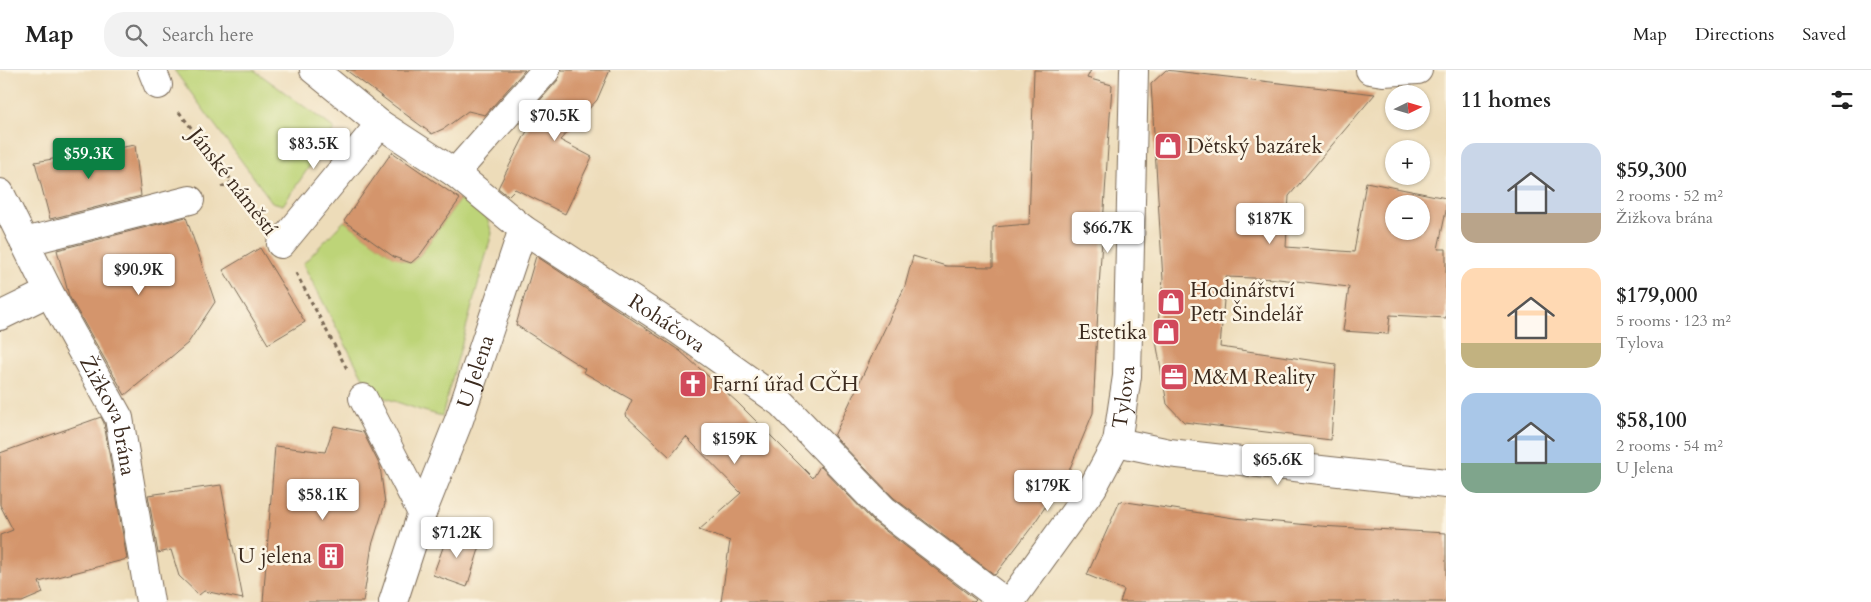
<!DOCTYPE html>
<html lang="en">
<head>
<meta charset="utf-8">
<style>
	:root { --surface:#fff; --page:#f2f2f2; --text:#222; --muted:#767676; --line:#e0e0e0; --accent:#0b8043 }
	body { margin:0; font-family:Cardo,serif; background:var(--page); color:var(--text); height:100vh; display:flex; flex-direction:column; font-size:19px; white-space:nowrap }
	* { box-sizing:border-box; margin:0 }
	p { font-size:16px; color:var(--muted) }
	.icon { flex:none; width:28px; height:28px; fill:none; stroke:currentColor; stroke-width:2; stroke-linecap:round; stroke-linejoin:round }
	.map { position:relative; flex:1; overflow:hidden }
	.side { display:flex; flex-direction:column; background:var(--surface); width:425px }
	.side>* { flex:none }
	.needle { width:32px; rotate:85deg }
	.controls { position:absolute; left:1385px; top:15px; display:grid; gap:10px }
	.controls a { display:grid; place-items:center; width:45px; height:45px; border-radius:50%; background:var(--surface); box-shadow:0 1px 4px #0004; font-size:25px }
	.price { position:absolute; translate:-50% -42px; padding:0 11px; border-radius:5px; background:#fff; color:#222; font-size:16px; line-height:32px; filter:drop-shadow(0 1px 2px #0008) }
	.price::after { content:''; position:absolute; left:50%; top:30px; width:15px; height:11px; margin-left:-8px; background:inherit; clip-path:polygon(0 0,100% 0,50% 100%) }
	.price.selected { background:var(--accent); color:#fff }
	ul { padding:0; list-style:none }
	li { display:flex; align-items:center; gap:15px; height:125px; padding:0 15px }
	li span { display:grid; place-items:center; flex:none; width:140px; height:100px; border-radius:15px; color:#555 }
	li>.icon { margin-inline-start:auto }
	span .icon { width:60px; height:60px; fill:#fffc; stroke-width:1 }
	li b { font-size:21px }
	h2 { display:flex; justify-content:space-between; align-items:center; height:60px; padding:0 15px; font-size:21px }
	header { display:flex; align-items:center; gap:30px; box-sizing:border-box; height:70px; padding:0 25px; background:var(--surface); border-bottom:1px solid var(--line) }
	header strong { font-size:24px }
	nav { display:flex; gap:28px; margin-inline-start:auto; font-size:18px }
	.search { width:350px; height:45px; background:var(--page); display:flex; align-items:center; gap:12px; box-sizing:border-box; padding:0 18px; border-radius:20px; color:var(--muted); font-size:19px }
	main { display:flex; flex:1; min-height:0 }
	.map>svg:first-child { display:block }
	.green { fill:#bdd478; stroke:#7c7f4b }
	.building { fill:#d4956c; fill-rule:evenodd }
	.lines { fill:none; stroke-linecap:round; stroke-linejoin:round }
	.pedestrian-casing { stroke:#796854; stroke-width:30 }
	.minor-casing { stroke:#796854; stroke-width:30 }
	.path { stroke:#796854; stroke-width:3; stroke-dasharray:4 4; stroke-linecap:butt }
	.pedestrian { stroke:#fff; stroke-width:28 }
	.minor { stroke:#fff; stroke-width:28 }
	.labels { text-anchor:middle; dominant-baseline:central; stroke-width:5; stroke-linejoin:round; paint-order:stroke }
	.poi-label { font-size:21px; fill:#3b2a1e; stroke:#fcf5e5; text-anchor:start }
	.street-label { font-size:21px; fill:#3b2a1e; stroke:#fcf5e5 }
</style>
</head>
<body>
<header>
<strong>Map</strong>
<div class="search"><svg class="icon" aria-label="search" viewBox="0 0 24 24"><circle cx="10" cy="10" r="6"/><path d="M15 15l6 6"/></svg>Search here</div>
<nav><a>Map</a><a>Directions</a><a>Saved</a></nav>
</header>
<main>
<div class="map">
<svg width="1446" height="532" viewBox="0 0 1446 532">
	<rect width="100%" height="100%" fill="#fcf5e5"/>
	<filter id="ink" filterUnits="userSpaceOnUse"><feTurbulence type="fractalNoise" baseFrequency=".02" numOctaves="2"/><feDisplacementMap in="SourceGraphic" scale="10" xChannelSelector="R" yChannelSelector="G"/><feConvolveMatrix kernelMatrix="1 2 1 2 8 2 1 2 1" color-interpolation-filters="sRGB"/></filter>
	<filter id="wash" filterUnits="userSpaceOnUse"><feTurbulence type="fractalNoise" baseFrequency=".0096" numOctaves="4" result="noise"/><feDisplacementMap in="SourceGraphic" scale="20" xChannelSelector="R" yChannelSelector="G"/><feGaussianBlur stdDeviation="1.12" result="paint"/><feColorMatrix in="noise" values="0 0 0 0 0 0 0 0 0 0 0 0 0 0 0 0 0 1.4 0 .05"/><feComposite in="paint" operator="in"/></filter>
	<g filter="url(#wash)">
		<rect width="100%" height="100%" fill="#eddcb9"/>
		<!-- green -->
		<g class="green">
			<polygon points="174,0 254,0 335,59 283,135 272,132"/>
			<polygon points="460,129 487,148 492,163 442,346 420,340 371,323 303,194 344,151 393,186 397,184 400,189 411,193 420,185"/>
		</g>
		<g id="blocks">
			<!-- building -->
			<g class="building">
				<polygon points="346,0 525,0 485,45 468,41 445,58 432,64"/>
				<polygon points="561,0 610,0 597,30 560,70 592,87 565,144 515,119 508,126 498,118 530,55 520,53 558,10"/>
				<polygon points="1034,0 1091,0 1087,8 1112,15 1099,217 1093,343 1068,403 1031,458 995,505 894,428 834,366 905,216 913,186 946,196 993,197 993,157 1029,154"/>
				<path d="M1166,0l209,24 -86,102 -3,51 68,5 12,-70 80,16v13l-8,38h8v69l-56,-3 -2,19 -45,-3 6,-44 -71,-8 -52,-2 -6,70 116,17 -5,76 -147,-18 -17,-18 -11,-63 7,-61 -12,-196zM1394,134h27v27h-27z"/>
				<polygon points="135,75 141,126 50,149 35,92"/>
				<polygon points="392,82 460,129 420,185 411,193 394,187 344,151"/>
				<polygon points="186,147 215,232 188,273 125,325 69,226 57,180"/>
				<polygon points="260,178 305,252 268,274 223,200"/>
				<polygon points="536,186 680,281 737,332 813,408 820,396 874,452 976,530 974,532 721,532 730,471 699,460 741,423 686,367 670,387 625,345 632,330 583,302 585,299 516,255"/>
				<polygon points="101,347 104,353 127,489 39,512 43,523 22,532 0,532 0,465 13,460 0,435 0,383"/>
				<polygon points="334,356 363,362 380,396 385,434 372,475 363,532 263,532 275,376 325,382"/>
				<polygon points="221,415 243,529 204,521 199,525 179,506 171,480 158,483 148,425"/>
				<polygon points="1120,431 1234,448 1320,456 1446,463 1446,532 1120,532 1124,520 1087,505"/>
				<polygon points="449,461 481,473 467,517 433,505"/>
			</g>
		</g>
	</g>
	<g filter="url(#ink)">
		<use href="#blocks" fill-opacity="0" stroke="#796854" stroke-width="1"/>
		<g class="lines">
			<defs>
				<polyline id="pedestrian" points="24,172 190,130"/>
				<g id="minor">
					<polyline points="152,0 158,15"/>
					<path id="s1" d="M314,0l66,54 75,49 68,56 157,102 101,72 103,107 121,92"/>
					<polyline points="1370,0 1383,2 1418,0"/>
					<polyline points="455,103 546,0"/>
					<path id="s2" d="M0,123l49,99 70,126 31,184"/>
					<polyline points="281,174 380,54"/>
					<polyline points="0,246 49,222"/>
					<polyline points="363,328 422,443"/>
					<polyline points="1117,372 1169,383 1446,414"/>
					<path id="s3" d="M393,532l29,-89 37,-93 64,-191"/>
					<path id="s4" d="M1010,532l83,-115 24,-45 10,-66 7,-306"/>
				</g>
			</defs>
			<!-- pedestrian casing -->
			<use href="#pedestrian" class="pedestrian-casing"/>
			<!-- minor casing -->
			<use href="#minor" class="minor-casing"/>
			<!-- path -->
			<g class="path">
				<polyline points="179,42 259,146"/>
				<polyline points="221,117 232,112"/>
				<polyline points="296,203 347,299"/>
			</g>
			<!-- pedestrian -->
			<use href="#pedestrian" class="pedestrian"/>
			<!-- minor -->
			<use href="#minor" class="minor"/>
		</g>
	</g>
	<!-- icons -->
	<defs>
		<symbol id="shop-square" viewBox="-11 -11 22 22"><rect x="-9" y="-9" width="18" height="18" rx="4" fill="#d1495b" stroke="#fcf5e5"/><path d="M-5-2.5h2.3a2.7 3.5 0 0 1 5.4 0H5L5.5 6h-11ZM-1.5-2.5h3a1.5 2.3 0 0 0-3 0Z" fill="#fff"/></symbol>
		<symbol id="office-square" viewBox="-11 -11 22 22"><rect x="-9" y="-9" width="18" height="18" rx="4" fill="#d1495b" stroke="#fcf5e5"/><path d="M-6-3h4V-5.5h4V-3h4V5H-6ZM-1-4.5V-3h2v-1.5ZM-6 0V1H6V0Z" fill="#fff"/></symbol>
		<symbol id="church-square" viewBox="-11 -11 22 22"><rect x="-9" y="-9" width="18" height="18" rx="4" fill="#d1495b" stroke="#fcf5e5"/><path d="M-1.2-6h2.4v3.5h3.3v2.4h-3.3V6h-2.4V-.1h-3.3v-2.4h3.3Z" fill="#fff"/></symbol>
		<symbol id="building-square" viewBox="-11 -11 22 22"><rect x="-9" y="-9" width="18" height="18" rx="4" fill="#d1495b" stroke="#fcf5e5"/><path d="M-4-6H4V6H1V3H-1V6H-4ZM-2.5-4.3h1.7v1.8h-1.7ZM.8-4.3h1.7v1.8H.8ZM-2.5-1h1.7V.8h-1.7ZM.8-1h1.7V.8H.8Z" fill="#fff"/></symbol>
	</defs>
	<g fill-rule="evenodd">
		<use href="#shop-square" x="1152" y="60" width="32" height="32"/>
		<use href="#shop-square" x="1155" y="216" width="32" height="32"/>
		<use href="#shop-square" x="1150" y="246" width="32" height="32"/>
		<use href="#office-square" x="1158" y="291" width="32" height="32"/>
		<use href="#church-square" x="677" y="298" width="32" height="32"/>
		<use href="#building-square" x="315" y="470" width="32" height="32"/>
	</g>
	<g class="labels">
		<!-- poi labels -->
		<g class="poi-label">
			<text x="1187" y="76">Dětský bazárek</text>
			<text x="1190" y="220">Hodinářství<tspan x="1190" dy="24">Petr Šindelář</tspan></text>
			<text x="1147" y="262" text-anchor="end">Estetika</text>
			<text x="1193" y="307">M&amp;M Reality</text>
			<text x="712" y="314">Farní úřad CČH</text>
			<text x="312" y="486" text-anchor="end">U jelena</text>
		</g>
		<!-- street labels -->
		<g class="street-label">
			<text transform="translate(233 112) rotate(52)">Jánské náměstí</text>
			<text stroke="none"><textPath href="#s1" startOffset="435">Roháčova</textPath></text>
			<text stroke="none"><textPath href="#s3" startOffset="245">U Jelena</textPath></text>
			<text stroke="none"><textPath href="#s4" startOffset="238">Tylova</textPath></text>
			<text stroke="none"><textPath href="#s2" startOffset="249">Žižkova brána</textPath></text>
		</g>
	</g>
</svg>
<div class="controls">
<a><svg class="needle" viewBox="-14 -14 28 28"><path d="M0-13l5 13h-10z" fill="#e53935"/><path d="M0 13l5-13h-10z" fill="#767676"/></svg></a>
<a>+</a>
<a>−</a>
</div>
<b class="price" style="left:555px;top:72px">$70.5K</b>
<b class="price" style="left:314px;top:100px">$83.5K</b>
<b class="price selected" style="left:89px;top:110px">$59.3K</b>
<b class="price" style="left:1270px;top:175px">$187K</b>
<b class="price" style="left:1108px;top:184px">$66.7K</b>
<b class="price" style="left:139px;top:226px">$90.9K</b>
<b class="price" style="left:735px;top:395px">$159K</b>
<b class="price" style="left:1278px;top:416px">$65.6K</b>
<b class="price" style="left:1048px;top:442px">$179K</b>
<b class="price" style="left:323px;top:451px">$58.1K</b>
<b class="price" style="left:457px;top:489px">$71.2K</b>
</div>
<section class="side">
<h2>11 homes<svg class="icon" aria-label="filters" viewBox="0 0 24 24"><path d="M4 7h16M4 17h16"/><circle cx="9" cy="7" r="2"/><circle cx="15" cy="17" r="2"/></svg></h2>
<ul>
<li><span style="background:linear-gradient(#c9d6e8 70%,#b9a48a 0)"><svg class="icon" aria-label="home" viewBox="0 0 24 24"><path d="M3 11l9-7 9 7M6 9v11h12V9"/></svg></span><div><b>$59,300</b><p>2 rooms · 52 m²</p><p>Žižkova brána</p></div></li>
<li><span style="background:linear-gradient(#ffd9b3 75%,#c2b280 0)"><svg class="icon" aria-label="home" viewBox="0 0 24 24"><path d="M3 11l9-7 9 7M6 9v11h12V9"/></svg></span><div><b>$179,000</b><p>5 rooms · 123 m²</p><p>Tylova</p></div></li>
<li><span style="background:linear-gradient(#a9c7e8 70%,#7fa58c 0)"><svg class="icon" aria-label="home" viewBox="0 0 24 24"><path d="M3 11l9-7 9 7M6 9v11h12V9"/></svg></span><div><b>$58,100</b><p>2 rooms · 54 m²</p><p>U Jelena</p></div></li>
</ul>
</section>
</main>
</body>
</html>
